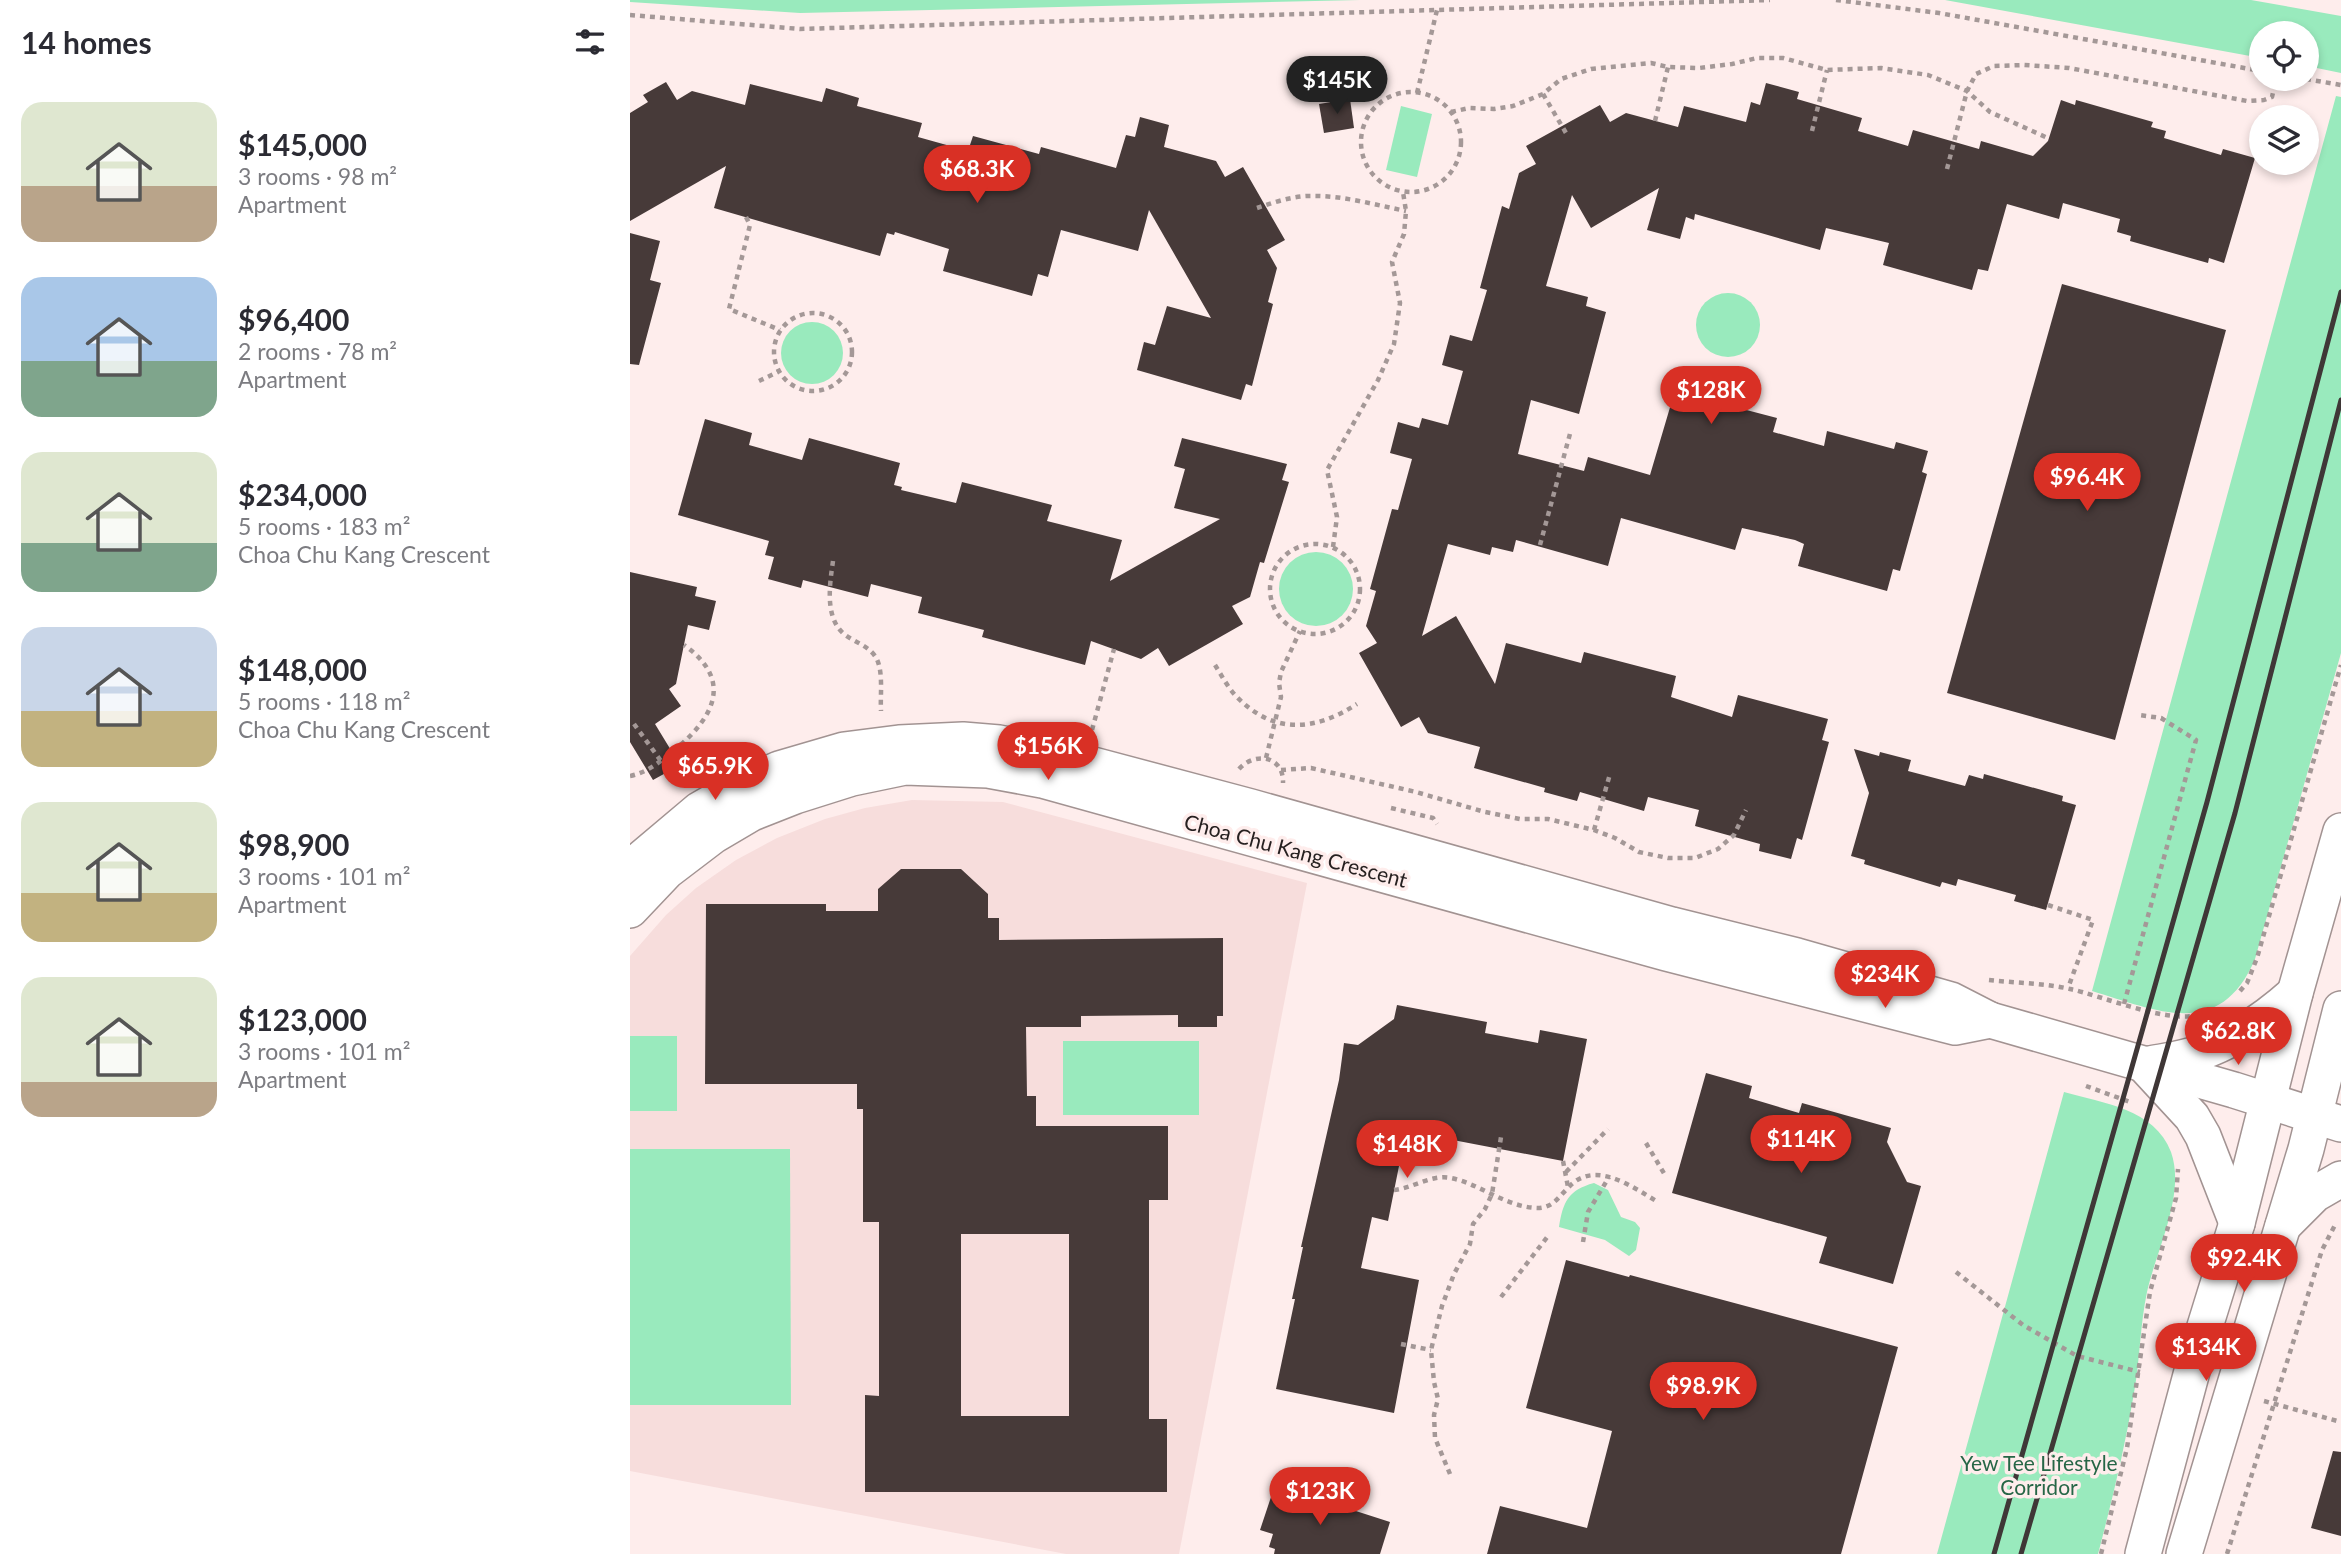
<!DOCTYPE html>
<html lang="en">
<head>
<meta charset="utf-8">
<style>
	:root { --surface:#fff; --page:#f7f7f7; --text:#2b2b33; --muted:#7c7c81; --accent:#d93025 }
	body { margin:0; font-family:Lato,sans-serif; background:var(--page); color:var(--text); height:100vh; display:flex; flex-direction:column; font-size:26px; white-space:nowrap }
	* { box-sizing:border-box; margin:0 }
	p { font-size:23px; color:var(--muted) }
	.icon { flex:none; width:38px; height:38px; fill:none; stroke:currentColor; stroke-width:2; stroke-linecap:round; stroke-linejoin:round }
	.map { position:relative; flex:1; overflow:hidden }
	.side { display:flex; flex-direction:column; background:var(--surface); width:630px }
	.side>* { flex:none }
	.controls { position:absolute; left:1619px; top:21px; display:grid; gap:14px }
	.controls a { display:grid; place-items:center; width:70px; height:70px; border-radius:50%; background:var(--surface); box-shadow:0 4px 10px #0003; font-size:35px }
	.price { position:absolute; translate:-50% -60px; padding:0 16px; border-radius:24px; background:var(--accent); color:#fff; font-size:23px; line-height:46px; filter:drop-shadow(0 2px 4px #0008) }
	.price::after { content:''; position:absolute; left:50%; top:42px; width:21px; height:16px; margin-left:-10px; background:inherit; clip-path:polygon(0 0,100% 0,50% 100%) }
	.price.current { background:#222; color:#fff }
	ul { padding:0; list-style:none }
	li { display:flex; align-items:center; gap:21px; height:175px; padding:0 21px }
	li span { display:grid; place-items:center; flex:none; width:196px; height:140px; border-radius:21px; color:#555 }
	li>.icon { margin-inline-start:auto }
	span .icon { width:84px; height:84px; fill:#fffc; stroke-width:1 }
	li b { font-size:30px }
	h2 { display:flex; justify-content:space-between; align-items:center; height:84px; padding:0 21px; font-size:30px }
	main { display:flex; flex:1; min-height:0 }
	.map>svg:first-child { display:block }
	.built { fill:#f7dddc }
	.green { fill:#99eabd }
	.building { fill:#473a39; fill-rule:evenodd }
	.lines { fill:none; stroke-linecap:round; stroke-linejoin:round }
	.minor-casing { stroke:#a29392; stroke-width:38 }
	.path { stroke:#a49897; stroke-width:4.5; stroke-dasharray:5 5; stroke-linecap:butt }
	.minor { stroke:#fff; stroke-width:35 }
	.rail { stroke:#3f3737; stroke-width:5 }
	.labels { text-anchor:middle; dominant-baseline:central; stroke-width:7; stroke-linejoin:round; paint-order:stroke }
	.street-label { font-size:21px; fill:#262020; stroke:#feedec }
	.park-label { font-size:21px; fill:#266646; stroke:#feedec }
</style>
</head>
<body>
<main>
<section class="side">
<h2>14 homes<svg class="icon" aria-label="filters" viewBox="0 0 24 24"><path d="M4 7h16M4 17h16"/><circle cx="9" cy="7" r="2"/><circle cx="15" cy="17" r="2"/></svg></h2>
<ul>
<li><span style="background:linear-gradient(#dfe7d0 60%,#b9a48a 0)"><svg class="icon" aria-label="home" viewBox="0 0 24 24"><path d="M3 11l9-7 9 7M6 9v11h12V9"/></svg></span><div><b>$145,000</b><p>3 rooms · 98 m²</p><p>Apartment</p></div></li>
<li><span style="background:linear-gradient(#a9c7e8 60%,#7fa58c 0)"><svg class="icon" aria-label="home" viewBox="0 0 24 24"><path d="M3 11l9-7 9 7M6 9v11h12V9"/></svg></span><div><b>$96,400</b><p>2 rooms · 78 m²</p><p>Apartment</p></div></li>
<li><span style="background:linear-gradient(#dfe7d0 65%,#7fa58c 0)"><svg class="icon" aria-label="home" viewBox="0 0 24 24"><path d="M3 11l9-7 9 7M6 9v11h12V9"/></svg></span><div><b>$234,000</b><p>5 rooms · 183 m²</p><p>Choa Chu Kang Crescent</p></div></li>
<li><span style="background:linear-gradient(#c9d6e8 60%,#c2b280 0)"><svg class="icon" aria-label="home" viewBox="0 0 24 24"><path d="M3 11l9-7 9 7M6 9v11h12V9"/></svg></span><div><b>$148,000</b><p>5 rooms · 118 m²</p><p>Choa Chu Kang Crescent</p></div></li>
<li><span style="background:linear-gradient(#dfe7d0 65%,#c2b280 0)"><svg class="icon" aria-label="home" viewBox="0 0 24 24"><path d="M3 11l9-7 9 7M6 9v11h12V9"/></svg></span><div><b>$98,900</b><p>3 rooms · 101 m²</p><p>Apartment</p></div></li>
<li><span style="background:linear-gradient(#dfe7d0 75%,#b9a48a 0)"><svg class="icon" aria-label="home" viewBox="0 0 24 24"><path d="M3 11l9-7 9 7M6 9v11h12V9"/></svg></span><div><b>$123,000</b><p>3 rooms · 101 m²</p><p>Apartment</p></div></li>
</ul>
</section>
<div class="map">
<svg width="1711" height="1554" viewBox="0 0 1711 1554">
	<rect width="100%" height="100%" fill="#feedec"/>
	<!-- built -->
	<polygon class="built" points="282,800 373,802 677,883 549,1554 436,1554 0,1471 0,956 36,915 66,888 106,860 147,838 195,819 235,808"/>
	<!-- green -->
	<g class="green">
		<polygon points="0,0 730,0 170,13 0,2"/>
		<polygon points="1315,0 1621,0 1711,16 1711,73 1677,66 1676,33 1631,33 1631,58"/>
		<path d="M1706,96l5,1v556l-86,306c-35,82 -97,52 -163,32z"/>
		<polygon points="771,106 802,114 787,177 756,170"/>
		<circle cx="1098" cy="325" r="32"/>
		<circle cx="182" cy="353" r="31"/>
		<circle cx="686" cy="589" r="37"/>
		<rect x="0" y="1036" width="47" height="75"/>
		<rect x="433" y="1041" width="136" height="74"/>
		<path d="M1434,1092c39,11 91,17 107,60 15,42 -15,99 -24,140 -7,33 -7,68 -13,101 -9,54 -22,108 -36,161h-161z"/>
		<polygon points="0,1149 160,1149 161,1405 0,1405"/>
		<path d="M964,1183l14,7 13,27 14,5 5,6 -4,22 -7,6 -24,-16 -46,-13c4,-25 9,-37 35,-44z"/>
	</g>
	<!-- building -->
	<g class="building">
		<polygon points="36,82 47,100 62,91 115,105 120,84 192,102 196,88 229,98 227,106 292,123 288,137 338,151 343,136 409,154 411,147 486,168 496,135 505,137 510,117 539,125 534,147 586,161 595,177 613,167 655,240 637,250 647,268 638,302 643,304 622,386 616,384 611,400 507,370 514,342 525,345 537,306 581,318 519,210 508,251 431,230 418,277 408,274 402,296 313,271 319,249 265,232 264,235 257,233 250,256 84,208 96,166 0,221 0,113 18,102 13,95"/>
		<polygon points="1136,83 1169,92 1167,99 1232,118 1228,131 1278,146 1283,130 1349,149 1351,141 1403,156 1418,141 1431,100 1445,105 1446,100 1523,122 1521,127 1536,131 1534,138 1591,155 1593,149 1625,158 1594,263 1579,258 1578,263 1500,241 1501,236 1487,232 1490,219 1433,203 1429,219 1377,204 1358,271 1348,269 1342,290 1253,265 1259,243 1196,228 1190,250 1065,214 1064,220 1056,217 1050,239 1017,230 1029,188 961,228 942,195 916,286 958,297 956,306 976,312 949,414 901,400 888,454 954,471 958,457 1020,475 1041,404 1045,405 1051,383 1085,392 1082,401 1147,418 1143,432 1194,446 1197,431 1264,449 1266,442 1298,451 1292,472 1297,474 1270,571 1263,569 1257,591 1168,566 1174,544 1165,540 1112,528 1105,550 991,518 978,566 886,540 883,552 862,547 860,555 818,544 792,636 826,616 865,684 876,643 951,663 954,652 1046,676 1041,697 1102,717 1108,695 1198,719 1192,740 1199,742 1172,840 1167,838 1161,859 1129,851 1130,844 1065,826 1069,810 1018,797 1014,811 950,792 947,801 914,792 915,788 844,768 850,747 798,733 789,717 771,727 729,653 747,643 736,626 746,591 740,589 762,509 768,510 782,459 760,453 768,422 789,428 792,418 818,425 833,371 812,365 820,335 842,341 857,290 850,288 872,206 879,209 889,173 906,164 896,146 970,105 980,122 996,113 1048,127 1054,106 1116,122 1121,102 1130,105"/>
		<polygon points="720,99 724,128 694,133 689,104"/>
		<polygon points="0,233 30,241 20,280 31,283 9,365 0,364"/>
		<polygon points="1432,284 1596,330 1485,740 1317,693"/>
		<polygon points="75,419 122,433 119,445 172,460 179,438 270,463 264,485 272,487 271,490 326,503 332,482 422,505 417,521 492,540 480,581 590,519 544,508 555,469 544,466 552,438 657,464 652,480 659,482 634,563 630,562 620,597 602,606 613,624 539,666 528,648 511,659 461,641 455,665 352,637 354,630 288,613 292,597 241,584 238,597 173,580 171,588 138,579 144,557 135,555 139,541 48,515"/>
		<polygon points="0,572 67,587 65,596 86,601 79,630 58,625 46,684 39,689 51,706 25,724 50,765 23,780 0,742"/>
		<polygon points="1224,749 1249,756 1250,752 1281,760 1278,771 1335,786 1339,775 1353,779 1354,774 1433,796 1432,801 1446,805 1416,910 1384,901 1386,895 1328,879 1326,886 1312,882 1310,887 1234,864 1235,860 1221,856 1239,793"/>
		<path d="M271,869h60l27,25v24h11v22l224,-2v78h-6v11h-39v-12l-97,1v11h-55l1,69h9v30h132v74h-19v219h18v73h-302v-97l14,1v-174h-16v-113h-6v-25h-152l1,-180h120v7h52v-22zM331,1234h108v182h-108z"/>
		<polygon points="767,1005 857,1022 855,1033 908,1043 910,1030 957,1039 933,1161 776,1131 758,1221 742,1217 731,1268 789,1280 764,1413 646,1389 665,1299 662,1299 673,1247 671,1247 709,1080 714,1043 728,1045 764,1019"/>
		<polygon points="1076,1073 1122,1086 1119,1098 1169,1113 1172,1103 1261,1128 1257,1142 1277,1182 1291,1186 1263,1284 1189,1263 1197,1237 1042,1193"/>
		<polygon points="936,1260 999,1277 1000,1275 1268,1347 1211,1554 857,1554 870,1506 957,1528 982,1431 896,1408"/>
		<polygon points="1703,1451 1711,1452 1711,1536 1681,1528"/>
		<polygon points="645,1485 760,1522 750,1554 644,1554 645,1549 639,1547 643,1534 630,1530"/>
	</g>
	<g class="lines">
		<defs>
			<g id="minor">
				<polyline points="0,868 69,810 109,787 149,769 214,750 269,743 333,740 369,743 418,753 621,807 1042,925 1167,956 1321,1000 1360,1020 1604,1090 1711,1124"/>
				<polyline points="0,910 37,871 83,836 122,813 165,796 222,778 275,767 358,770 412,780 1036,953 1325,1027 1360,1020"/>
				<path d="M1520,1064c16,-3 33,-5 49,-11 37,-13 67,-34 96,-60"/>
				<polyline points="1514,1065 1562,1117 1573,1136 1607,1223"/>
				<polyline points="1653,1226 1685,1194 1711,1179"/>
				<polyline points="1513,1554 1568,1349 1607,1223 1665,993 1711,831"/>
				<polyline points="1554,1554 1676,1149 1711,1009"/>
			</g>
		</defs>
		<!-- minor casing -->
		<use href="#minor" class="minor-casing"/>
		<!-- path -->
		<g class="path">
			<polyline points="1206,0 1309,13 1631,71"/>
			<polyline points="0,15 170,29 1140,0"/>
			<polyline points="1676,79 1711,85"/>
			<circle cx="781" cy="142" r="50"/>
			<polyline points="787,93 807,10"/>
			<polyline points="913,94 936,133"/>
			<polyline points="821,112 839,108 864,109 883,106 913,94 931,79 961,69 1021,63 1038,67 1069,68 1102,64 1127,58 1153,58 1197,70 1251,68 1298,75 1337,91 1360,112 1420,139"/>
			<polyline points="1025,121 1038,67"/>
			<polyline points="1182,131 1197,70"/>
			<polyline points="1317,169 1337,91 1346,74 1364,66 1394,65 1439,68 1617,101 1634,100 1642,97 1646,79"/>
			<path d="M627,208c18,-6 38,-13 58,-12 30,0 61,9 91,15"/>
			<polyline points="116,217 120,225 99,309 150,330"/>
			<circle cx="183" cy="352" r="39"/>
			<polyline points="129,381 148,372"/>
			<circle cx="685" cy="589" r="45"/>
			<polyline points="910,545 941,430"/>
			<polyline points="703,547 707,517 697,470 748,380 764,344 770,303 762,262 774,234 776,211 773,192"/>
			<path d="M203,561c-3,22 -9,56 11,73 10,8 23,11 31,22 9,13 5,39 6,55"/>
			<path d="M585,665c7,11 13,23 22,32 37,38 78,34 120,7"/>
			<polyline points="4,724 31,761"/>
			<polyline points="462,730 484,649"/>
			<polyline points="636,758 651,697 649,683 651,672 670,631"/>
			<path d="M609,769c16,-18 45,-13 44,14"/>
			<polyline points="651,770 681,768 786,792 855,812 890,819 918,819 964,830 985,838 1009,852 1038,858 1065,858 1088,849 1104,835 1116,810"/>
			<path d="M0,776c19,-4 32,-16 47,-28 39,-33 55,-69 7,-103"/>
			<polyline points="761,808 803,818 807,824"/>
			<polyline points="964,830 980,774"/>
			<polyline points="1418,905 1463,920 1438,988"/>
			<path d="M1359,980c27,3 55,3 81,9 33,7 95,34 127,26"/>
			<polyline points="1610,991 1617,983 1627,958 1711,665"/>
			<polyline points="1494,1004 1566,740 1531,718 1509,715"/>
			<polyline points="1456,1086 1500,1102"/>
			<polyline points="1016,1143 1035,1175"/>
			<polyline points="933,1161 938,1187"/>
			<polyline points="936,1172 978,1129"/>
			<path d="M764,1190c19,-2 38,-16 57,-12 29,6 55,29 86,30 15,0 20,-9 30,-19 26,-31 64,-3 91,13"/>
			<polyline points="953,1242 958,1212 979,1177"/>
			<polyline points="1326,1272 1393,1325 1447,1356 1510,1372"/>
			<polyline points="871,1297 918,1236"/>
			<polyline points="771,1344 801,1350"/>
			<polyline points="1634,1401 1711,1422"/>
			<polyline points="820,1474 805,1438 804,1415 808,1399 804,1382 801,1350 812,1306 824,1274 840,1244 843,1224 855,1209 862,1194 871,1137"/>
			<polyline points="1471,1554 1497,1448 1520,1292 1546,1198 1548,1169"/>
			<polyline points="1597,1554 1692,1250 1705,1225"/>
		</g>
		<!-- minor -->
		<use href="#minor" class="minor"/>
		<!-- rail -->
		<g class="rail">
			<polyline points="1364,1554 1577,802 1711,292"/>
			<polyline points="1391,1554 1605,813 1711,400"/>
		</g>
	</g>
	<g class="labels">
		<!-- street labels -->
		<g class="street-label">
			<text transform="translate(666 850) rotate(15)">Choa Chu Kang Crescent</text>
		</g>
		<!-- park labels -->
		<g class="park-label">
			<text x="1409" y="1462">Yew Tee Lifestyle<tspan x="1409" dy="24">Corridor</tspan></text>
		</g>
	</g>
</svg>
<div class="controls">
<a><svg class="icon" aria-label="locate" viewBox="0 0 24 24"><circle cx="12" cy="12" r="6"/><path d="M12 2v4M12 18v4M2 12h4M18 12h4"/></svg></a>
<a><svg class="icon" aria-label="layers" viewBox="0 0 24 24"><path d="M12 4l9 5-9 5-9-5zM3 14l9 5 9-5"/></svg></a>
</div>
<b class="price current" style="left:707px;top:116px">$145K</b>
<b class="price" style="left:347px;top:205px">$68.3K</b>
<b class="price" style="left:1081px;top:426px">$128K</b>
<b class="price" style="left:1457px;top:513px">$96.4K</b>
<b class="price" style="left:418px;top:782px">$156K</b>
<b class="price" style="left:85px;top:802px">$65.9K</b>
<b class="price" style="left:1255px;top:1010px">$234K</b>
<b class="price" style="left:1608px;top:1067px">$62.8K</b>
<b class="price" style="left:1171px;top:1175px">$114K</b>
<b class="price" style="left:777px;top:1180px">$148K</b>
<b class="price" style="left:1614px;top:1294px">$92.4K</b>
<b class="price" style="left:1576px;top:1383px">$134K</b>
<b class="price" style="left:1073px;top:1422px">$98.9K</b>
<b class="price" style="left:690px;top:1527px">$123K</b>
</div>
</main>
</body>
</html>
